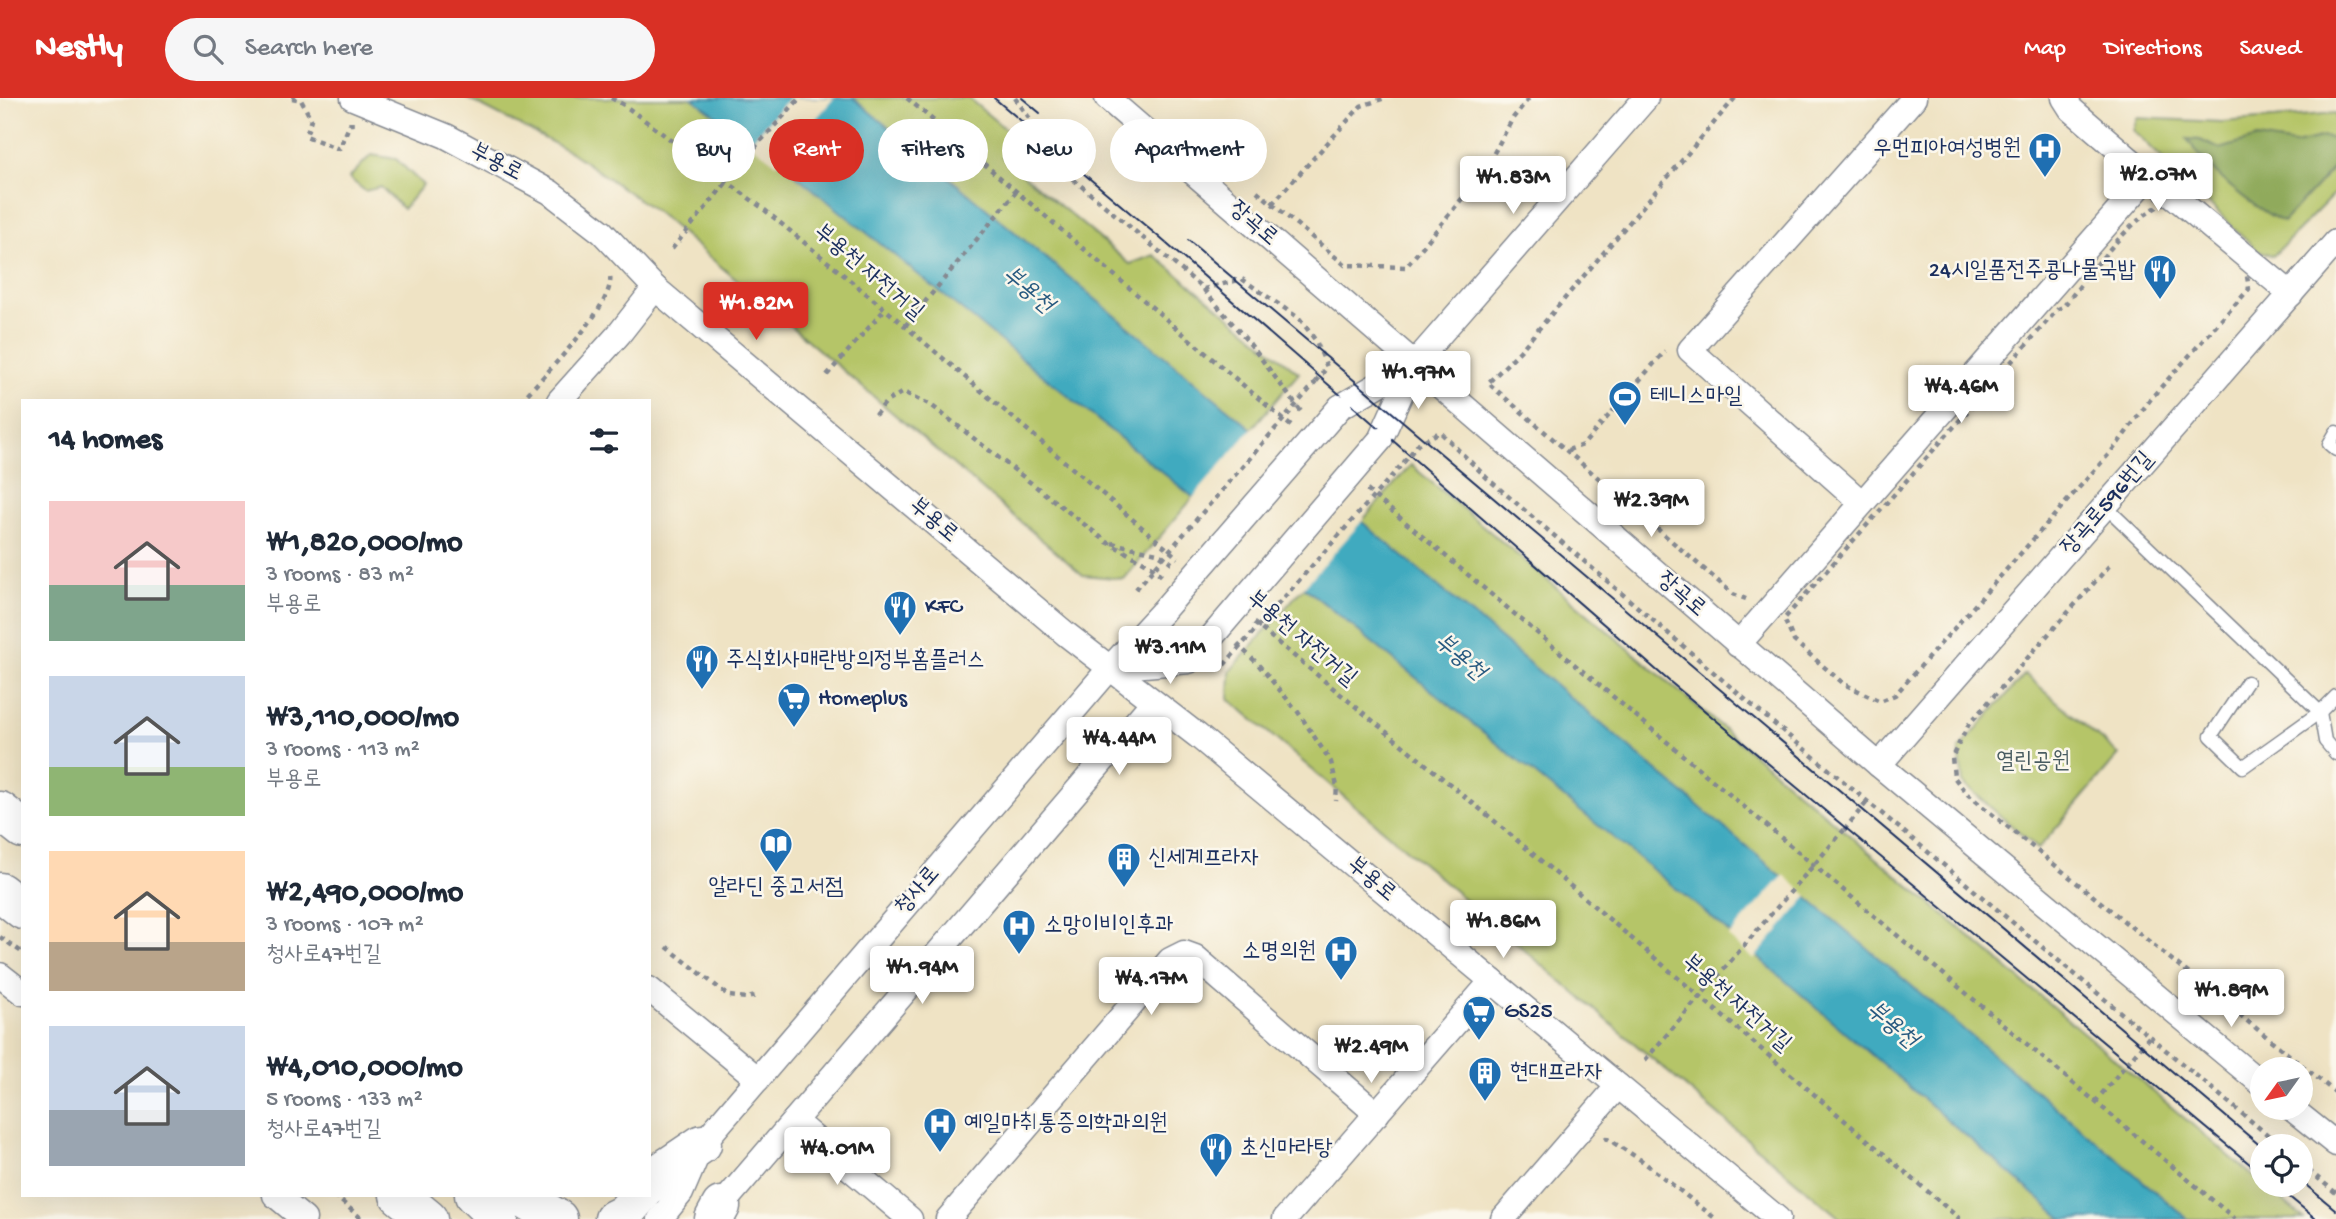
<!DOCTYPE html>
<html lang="en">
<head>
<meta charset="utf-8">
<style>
	:root { --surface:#fff; --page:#f6f6f7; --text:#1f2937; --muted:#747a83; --accent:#d93025 }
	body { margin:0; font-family:"Gochi Hand","Poor Story",sans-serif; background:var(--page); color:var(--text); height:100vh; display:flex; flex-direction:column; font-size:26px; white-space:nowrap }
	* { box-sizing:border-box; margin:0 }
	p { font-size:23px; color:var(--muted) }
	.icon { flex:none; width:38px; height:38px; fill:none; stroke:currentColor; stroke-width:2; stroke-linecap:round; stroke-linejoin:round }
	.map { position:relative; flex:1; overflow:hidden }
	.sheet { position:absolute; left:21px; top:301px; width:630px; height:798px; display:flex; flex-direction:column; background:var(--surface); border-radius:0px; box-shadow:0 7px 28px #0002 }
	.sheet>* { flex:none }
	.guide { position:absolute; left:672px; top:21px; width:665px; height:63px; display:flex; gap:14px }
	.needle { width:46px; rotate:237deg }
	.fabs { position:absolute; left:2250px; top:959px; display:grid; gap:14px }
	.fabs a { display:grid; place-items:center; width:63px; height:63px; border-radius:50%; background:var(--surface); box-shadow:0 7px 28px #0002; font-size:35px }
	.price { position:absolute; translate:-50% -60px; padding:0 16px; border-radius:7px; background:#fff; color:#222; font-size:23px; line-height:46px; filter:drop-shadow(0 2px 4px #0008) }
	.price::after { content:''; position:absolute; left:50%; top:42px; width:21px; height:16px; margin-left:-10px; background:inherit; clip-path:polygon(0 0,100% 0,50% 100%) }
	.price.selected { background:var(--accent); color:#fff }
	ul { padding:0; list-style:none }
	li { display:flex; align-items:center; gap:21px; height:175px; padding:0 28px }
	li span { display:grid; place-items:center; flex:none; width:196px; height:140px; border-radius:0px; color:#555 }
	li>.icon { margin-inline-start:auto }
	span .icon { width:84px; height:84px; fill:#fffc; stroke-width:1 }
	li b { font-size:30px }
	h2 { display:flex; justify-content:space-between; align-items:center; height:84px; padding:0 28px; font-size:30px }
	.tag { padding:0 24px; border-radius:32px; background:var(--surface); box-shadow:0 7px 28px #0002; font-size:24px; line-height:63px }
	.tag.selected { background:var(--accent); color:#fff }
	header { display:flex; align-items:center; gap:42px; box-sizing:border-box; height:98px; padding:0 35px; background:var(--accent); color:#fff }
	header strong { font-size:33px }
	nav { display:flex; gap:38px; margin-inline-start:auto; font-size:24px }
	.search { width:490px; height:63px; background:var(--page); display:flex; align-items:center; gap:18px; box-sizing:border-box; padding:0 24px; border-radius:38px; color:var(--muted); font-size:26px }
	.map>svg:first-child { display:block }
	.green { fill:#b5c567; stroke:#687a62; stroke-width:2 }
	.forest { fill:#90aa5c; stroke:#566c5d; stroke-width:2 }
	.water { fill:#3faabf; stroke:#2d6c8e; stroke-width:2 }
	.pier { fill:#efe3c4 }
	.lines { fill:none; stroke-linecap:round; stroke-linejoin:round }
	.lane-casing { stroke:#858991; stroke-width:15 }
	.street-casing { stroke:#858991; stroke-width:27 }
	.primary-casing { stroke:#858991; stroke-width:41 }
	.path { stroke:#858991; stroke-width:4.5; stroke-dasharray:5 5; stroke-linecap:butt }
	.lane { stroke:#fff; stroke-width:12 }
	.street { stroke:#fff; stroke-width:24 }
	.primary { stroke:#fff; stroke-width:38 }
	.tram { stroke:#1b2f5e; stroke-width:2 }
	.street-bridge-casing { stroke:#858991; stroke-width:27; stroke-linecap:butt }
	.path-bridge { stroke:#858991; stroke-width:4.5; stroke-dasharray:5 5; stroke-linecap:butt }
	.street-bridge { stroke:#fff; stroke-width:24 }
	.labels { text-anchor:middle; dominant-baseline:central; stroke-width:5; stroke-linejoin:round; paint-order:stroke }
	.poi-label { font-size:23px; fill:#1b2f5e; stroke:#fbf7ec; text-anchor:start }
	.street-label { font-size:23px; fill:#1b2f5e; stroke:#fbf7ec }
	.park-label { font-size:23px; fill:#495c61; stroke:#fbf7ec }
	.water-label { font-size:24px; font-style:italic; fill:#285a80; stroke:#fbf7ec }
</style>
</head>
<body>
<header>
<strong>Nestly</strong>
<div class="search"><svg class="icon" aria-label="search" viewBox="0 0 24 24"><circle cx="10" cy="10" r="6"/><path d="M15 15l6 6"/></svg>Search here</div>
<nav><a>Map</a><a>Directions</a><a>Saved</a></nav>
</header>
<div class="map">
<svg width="2336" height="1121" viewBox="0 0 2336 1121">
	<rect width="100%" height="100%" fill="#fbf7ec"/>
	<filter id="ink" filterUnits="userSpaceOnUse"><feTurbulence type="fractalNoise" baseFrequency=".0143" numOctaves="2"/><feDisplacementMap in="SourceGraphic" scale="14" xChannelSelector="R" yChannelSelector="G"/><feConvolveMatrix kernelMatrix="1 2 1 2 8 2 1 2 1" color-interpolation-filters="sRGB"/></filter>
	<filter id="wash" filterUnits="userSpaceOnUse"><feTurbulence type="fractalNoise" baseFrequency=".00686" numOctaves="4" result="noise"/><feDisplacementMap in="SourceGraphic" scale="28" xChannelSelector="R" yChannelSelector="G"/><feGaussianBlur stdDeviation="1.57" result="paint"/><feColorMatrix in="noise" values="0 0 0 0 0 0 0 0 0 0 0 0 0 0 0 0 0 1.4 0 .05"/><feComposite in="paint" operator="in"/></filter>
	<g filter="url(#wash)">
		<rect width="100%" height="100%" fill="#efe3c4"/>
		<!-- green -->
		<g class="green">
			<polygon points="466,0 968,0 1015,39 1002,59 1130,166 1154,157 1299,275 1124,481 1083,477 658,115 571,54"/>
			<polygon points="2336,15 2336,94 2273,158 2257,152 2133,32 2137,20 2222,24"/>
			<polygon points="371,57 396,61 423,87 403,111 381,89 365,93 349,80"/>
			<polygon points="1411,367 2304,1121 1841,1121 1229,601 1230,573"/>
			<polygon points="2025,576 2119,657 2038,751 1963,685 1959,651"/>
		</g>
		<!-- forest -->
		<path class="forest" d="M2324,39l12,2v26l-53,57c-36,-18 -72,-49 -96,-83l13,1 20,9 37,-11 38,6z"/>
		<!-- water -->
		<polygon class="water" points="692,0 853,0 1240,321 2188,1121 2063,1121 1705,814 767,54"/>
		<!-- pier -->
		<g class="pier">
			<polygon points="789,0 834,0 777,66 749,45"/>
			<polygon points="1254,328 1364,421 1302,491 1191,402"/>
			<polygon points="1784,777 1808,798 1754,861 1728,839"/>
		</g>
	</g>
	<g filter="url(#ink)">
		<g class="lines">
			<defs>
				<g id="lane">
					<polyline points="2336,334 2329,346 2336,352"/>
					<polyline points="2105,408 2320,614 2325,643 2336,656"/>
					<polyline points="2247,584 2211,638 2243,669 2320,614 2336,598"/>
				</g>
				<g id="street">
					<polyline points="353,0 446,38 550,94 602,134 655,190 1066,536 1198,638 1778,1121"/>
					<polyline points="1107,0 1879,667 2263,987"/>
					<polyline points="2064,0 2071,11 2128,60 2291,196"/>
					<polyline points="559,303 619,236 655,190"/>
					<polyline points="1340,309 1414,266"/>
					<polyline points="1380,342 1414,266 1646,0"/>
					<polyline points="1862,405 1690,252 1914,0"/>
					<polyline points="1738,547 2149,78"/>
					<polyline points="1110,570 1189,563 1203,549"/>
					<polyline points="1879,667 2336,144"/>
					<polyline points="0,877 23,895"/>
					<polyline points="649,891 758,981"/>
					<polyline points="2291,1010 2336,1046"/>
					<polyline points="794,1023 910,1121"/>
					<polyline points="275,1097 304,1121"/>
					<polyline points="710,1117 721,1108 1153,604"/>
					<polyline points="660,1121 681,1095 702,1046 1110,570 1162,514"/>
					<polyline points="948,1121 1170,862 1184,855 1195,859 1377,1016"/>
					<polyline points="1285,1121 1492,883"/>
					<polyline points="1503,1121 1618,988"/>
				</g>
				<g id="primary">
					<polyline points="0,713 23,731"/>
					<polyline points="0,794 23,812"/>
					<polyline points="649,1087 659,1075 702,1046"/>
					<polyline points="399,1097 428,1121"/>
					<polyline points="474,1097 499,1121"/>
					<polyline points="517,1097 558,1121"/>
					<polyline points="614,1121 624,1116 640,1097"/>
					<polyline points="714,1121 721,1108"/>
				</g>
			</defs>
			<!-- lane casing -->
			<use href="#lane" class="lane-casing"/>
			<!-- street casing -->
			<use href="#street" class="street-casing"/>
			<!-- primary casing -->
			<use href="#primary" class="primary-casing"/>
			<!-- path -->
			<g class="path">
				<polyline points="292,0 301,2 311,21 306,38 339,51 350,26 354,26"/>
				<polyline points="611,0 624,7 761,109 885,211 1178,460"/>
				<polyline points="907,0 1291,328"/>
				<polyline points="1015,0 1074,82 1204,191 1242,181 1300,221 1316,243 1327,269 1316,284"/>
				<polyline points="1735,0 1520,253 1488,285 1733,496 1746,501"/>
				<polyline points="1257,93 1345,167 1406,169 1483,75 1513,20 1529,0"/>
				<path d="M2168,104l78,68 3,19 -96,107 -37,50 -221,249 -15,6 -36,-17 -50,-43 -10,-22 274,-310 5,-2c25,-30 68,-93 105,-105z"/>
				<polyline points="1272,106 1361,8 1385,0"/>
				<polyline points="1204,192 1250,246 1303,316"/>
				<polyline points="905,228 1016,94"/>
				<polyline points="827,277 885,211"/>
				<path d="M521,303c20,-23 95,-96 89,-125"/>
				<polyline points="875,317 886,304 903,294 931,307 1107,444 1151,468 1163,479"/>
				<polyline points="1568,352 1583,347 1665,253"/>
				<polyline points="1404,364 1419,345 1440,334 1487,380 1760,614 2281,1048"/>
				<polyline points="1367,392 2235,1121"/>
				<polyline points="1112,445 1157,455 1172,465"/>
				<polyline points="2109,468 1969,626 1952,659 1954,679 1966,695 2336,995"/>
				<polyline points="1254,525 1491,720 1960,1121"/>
				<polyline points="1237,546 1257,565 1298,614 1331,664 1337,688 1336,703"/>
				<polyline points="1844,732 1867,704"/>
				<polyline points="0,839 23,855"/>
				<polyline points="667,849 729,898 747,900 756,898"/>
				<polyline points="2095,1004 2149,939"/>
				<polyline points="1605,1041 1606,1040 1641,1062 1716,1121"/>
				<polyline points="2301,1066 2336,1095"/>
				<polyline points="334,1097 362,1121"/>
			</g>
			<!-- lane -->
			<use href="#lane" class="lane"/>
			<!-- street -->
			<use href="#street" class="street"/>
			<!-- primary -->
			<use href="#primary" class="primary"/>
			<!-- tram -->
			<g class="tram">
				<polyline points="994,0 1160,140 1669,583 2263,1077"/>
				<polyline points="1022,0 1040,15"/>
				<polyline points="1188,142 2263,1050"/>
				<polyline points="2301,1083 2336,1112"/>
				<polyline points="2275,1087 2316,1121"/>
			</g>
			<defs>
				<g id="street-bridge">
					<polyline points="1162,514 1340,309"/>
					<polyline points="1203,549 1380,342"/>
				</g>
			</defs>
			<!-- street-bridge casing -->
			<use href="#street-bridge" class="street-bridge-casing"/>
			<!-- path-bridge -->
			<g class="path-bridge">
				<polyline points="672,151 757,47 800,0"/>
				<polyline points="1136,491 1316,284"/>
				<polyline points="1224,567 1404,364"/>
				<polyline points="1645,962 1844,732"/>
			</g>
			<!-- street-bridge -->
			<use href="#street-bridge" class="street-bridge"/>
		</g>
	</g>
	<!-- icons -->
	<defs>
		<symbol id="hospital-pin" viewBox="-11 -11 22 30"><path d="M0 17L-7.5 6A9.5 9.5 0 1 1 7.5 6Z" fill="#1f6fb2" stroke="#fbf7ec"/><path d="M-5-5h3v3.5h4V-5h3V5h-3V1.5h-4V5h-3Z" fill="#fff"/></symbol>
		<symbol id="restaurant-pin" viewBox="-11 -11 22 30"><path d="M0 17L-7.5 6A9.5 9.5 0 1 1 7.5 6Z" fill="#1f6fb2" stroke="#fbf7ec"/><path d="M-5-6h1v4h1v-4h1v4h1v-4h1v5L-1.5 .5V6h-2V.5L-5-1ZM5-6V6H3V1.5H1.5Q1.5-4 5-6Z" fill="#fff"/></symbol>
		<symbol id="stadium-pin" viewBox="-11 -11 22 30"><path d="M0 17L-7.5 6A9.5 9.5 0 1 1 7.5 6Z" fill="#1f6fb2" stroke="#fbf7ec"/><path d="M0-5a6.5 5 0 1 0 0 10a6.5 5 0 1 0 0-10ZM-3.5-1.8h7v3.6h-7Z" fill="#fff"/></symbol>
		<symbol id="supermarket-pin" viewBox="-11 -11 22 30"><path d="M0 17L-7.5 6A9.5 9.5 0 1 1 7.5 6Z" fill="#1f6fb2" stroke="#fbf7ec"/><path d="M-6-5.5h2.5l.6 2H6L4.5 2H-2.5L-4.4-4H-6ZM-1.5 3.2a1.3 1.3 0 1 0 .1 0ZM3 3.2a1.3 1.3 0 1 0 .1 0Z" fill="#fff"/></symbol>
		<symbol id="library-pin" viewBox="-11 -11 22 30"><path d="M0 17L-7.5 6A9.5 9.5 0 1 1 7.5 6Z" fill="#1f6fb2" stroke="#fbf7ec"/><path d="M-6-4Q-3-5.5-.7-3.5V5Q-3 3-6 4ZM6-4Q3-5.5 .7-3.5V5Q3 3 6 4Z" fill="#fff"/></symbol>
		<symbol id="building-pin" viewBox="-11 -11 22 30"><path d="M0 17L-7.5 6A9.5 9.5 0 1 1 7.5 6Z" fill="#1f6fb2" stroke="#fbf7ec"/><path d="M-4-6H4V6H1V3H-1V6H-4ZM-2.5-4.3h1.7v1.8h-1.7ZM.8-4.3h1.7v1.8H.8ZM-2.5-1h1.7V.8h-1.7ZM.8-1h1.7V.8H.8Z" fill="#fff"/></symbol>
	</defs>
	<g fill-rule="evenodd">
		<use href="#hospital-pin" x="2026" y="32" width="38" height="52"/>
		<use href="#restaurant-pin" x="2141" y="154" width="38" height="52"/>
		<use href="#stadium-pin" x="1606" y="280" width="38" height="52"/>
		<use href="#restaurant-pin" x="881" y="490" width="38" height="52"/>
		<use href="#restaurant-pin" x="683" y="544" width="38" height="52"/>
		<use href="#supermarket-pin" x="775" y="582" width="38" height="52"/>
		<use href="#library-pin" x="757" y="727" width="38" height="52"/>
		<use href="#building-pin" x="1105" y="742" width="38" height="52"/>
		<use href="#hospital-pin" x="1000" y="809" width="38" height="52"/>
		<use href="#hospital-pin" x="1322" y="835" width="38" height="52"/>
		<use href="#supermarket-pin" x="1460" y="895" width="38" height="52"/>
		<use href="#building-pin" x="1466" y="956" width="38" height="52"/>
		<use href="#hospital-pin" x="921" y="1007" width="38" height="52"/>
		<use href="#restaurant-pin" x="1197" y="1032" width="38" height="52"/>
	</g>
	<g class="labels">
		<!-- poi labels -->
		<g class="poi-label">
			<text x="2021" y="51" text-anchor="end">우먼피아여성병원</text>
			<text x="2136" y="173" text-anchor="end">24시일품전주콩나물국밥</text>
			<text x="1650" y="299">테니스마일</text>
			<text x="925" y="509">KFC</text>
			<text x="726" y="563">주식회사매란방의정부홈플러스</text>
			<text x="818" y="601">Homeplus</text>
			<text x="1148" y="761">신세계프라자</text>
			<text x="776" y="790" text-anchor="middle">알라딘 중고서점</text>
			<text x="1044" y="828">소망이비인후과</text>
			<text x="1316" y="854" text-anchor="end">소명의원</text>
			<text x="1504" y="914">GS25</text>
			<text x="1510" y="975">현대프라자</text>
			<text x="964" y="1026">예일마취통증의학과의원</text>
			<text x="1240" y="1051">초신마라탕</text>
		</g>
		<!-- street labels -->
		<g class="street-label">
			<text transform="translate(496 65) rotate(28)">부용로</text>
			<text transform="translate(1253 126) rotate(41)">장곡로</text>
			<text transform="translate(868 175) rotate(40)">부용천 자전거길</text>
			<text transform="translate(2108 406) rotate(-49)">장곡로596번길</text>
			<text transform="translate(933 423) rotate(40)">부용로</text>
			<text transform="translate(1681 497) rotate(41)">장곡로</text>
			<text transform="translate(1301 541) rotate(40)">부용천 자전거길</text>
			<text transform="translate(1371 782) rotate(40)">부용로</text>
			<text transform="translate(918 793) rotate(-49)">청사로</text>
			<text transform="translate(1736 906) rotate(41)">부용천 자전거길</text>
		</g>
		<!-- park labels -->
		<g class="park-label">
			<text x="2033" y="664">열린공원</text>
		</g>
		<!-- water labels -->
		<g class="water-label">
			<text transform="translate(1027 193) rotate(40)">부용천</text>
			<text transform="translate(1459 560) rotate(40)">부용천</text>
			<text transform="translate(1891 928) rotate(40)">부용천</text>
		</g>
	</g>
</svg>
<div class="fabs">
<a><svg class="needle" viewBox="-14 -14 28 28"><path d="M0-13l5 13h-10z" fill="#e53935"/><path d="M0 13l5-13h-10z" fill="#747a83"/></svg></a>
<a><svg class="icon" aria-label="locate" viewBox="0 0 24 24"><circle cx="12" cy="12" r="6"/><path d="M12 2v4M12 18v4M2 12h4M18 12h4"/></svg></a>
</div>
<b class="price" style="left:2158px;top:115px">₩2.07M</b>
<b class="price" style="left:1513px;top:118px">₩1.83M</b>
<b class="price selected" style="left:756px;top:244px">₩1.82M</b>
<b class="price" style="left:1418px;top:313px">₩1.97M</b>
<b class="price" style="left:1961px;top:327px">₩4.46M</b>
<b class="price" style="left:1651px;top:441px">₩2.39M</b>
<b class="price" style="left:1170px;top:588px">₩3.11M</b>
<b class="price" style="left:1119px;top:679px">₩4.44M</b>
<b class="price" style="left:1503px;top:862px">₩1.86M</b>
<b class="price" style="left:922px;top:908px">₩1.94M</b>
<b class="price" style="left:1151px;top:919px">₩4.17M</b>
<b class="price" style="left:2231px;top:931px">₩1.89M</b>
<b class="price" style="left:1371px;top:987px">₩2.49M</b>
<b class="price" style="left:837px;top:1089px">₩4.01M</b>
<div class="guide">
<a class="tag">Buy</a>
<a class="tag selected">Rent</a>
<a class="tag">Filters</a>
<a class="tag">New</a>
<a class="tag">Apartment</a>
</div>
<section class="sheet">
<h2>14 homes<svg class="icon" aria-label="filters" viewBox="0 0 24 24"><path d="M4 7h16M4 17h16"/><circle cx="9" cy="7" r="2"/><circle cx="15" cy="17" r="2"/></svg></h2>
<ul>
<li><span style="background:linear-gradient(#f6c9c9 60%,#7fa58c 0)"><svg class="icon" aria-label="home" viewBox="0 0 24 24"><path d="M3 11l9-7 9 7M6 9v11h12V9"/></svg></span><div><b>₩1,820,000/mo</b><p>3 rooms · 83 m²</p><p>부용로</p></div></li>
<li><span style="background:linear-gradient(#c9d6e8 65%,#8fb573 0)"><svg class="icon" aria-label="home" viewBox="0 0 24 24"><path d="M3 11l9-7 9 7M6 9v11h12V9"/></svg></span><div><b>₩3,110,000/mo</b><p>3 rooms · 113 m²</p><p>부용로</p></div></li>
<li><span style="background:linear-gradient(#ffd9b3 65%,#b9a48a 0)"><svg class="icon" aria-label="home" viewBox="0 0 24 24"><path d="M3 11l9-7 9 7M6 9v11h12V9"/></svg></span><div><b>₩2,490,000/mo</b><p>3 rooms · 107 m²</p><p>청사로47번길</p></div></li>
<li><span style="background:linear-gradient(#c9d6e8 60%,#9aa5b1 0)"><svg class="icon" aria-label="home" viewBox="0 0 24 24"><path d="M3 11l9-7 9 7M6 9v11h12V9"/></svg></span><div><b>₩4,010,000/mo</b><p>5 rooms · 133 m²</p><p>청사로47번길</p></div></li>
</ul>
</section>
</div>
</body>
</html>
